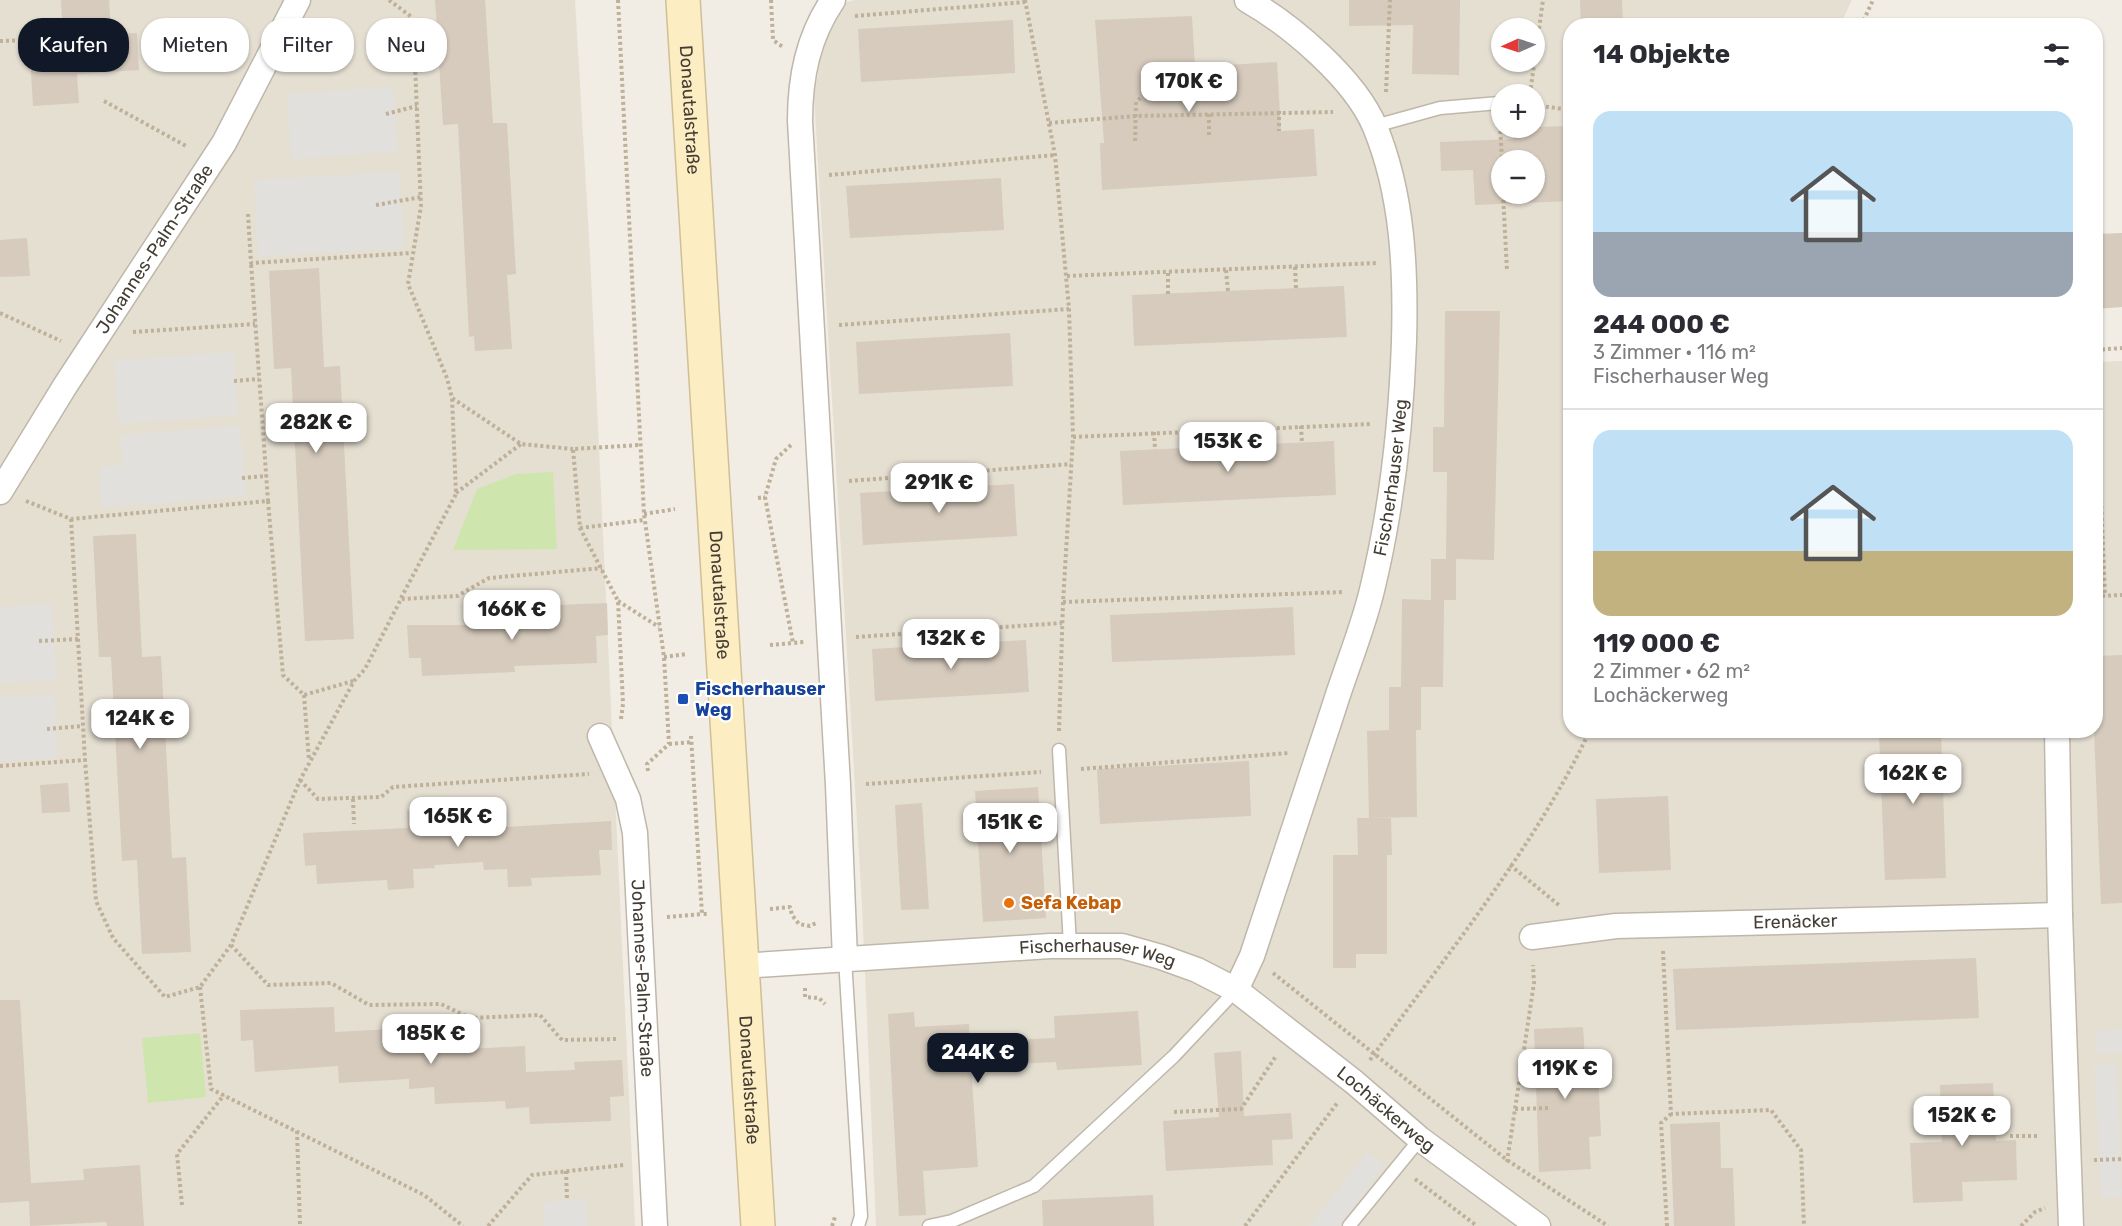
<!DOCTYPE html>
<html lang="de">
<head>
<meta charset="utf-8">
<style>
	:root { --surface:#fff; --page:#f7f7f7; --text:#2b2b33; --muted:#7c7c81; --line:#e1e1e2; --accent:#111827 }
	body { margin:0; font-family:Rubik,sans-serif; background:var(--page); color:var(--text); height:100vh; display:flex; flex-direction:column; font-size:22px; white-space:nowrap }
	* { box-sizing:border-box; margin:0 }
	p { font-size:20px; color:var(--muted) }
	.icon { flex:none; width:33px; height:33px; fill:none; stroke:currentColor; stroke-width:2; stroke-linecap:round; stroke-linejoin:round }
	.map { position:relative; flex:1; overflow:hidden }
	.panel { position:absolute; left:1563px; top:18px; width:540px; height:720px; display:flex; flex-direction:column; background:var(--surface); border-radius:24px; box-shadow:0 2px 4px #0004 }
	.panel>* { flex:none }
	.banner { position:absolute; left:18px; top:18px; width:570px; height:54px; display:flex; gap:12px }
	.needle { width:39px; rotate:267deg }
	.tools { position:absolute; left:1491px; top:18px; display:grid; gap:12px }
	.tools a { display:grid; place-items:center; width:54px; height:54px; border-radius:50%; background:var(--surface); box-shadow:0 2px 4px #0004; font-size:30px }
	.price { position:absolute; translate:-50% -51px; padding:0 14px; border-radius:12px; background:#fff; color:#222; font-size:20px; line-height:39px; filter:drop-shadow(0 2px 3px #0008) }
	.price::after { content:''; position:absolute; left:50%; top:36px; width:18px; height:14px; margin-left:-9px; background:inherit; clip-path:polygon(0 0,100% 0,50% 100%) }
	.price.active { background:var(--accent); color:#fff }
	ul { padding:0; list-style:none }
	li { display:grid; align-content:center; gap:12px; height:318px; padding:0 30px }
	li+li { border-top:2px solid var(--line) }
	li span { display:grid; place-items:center; height:186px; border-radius:18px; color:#555 }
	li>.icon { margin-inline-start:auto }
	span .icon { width:108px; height:108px; fill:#fffc; stroke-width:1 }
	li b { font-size:26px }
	h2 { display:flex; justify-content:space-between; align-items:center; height:72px; padding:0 30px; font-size:26px }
	.tag { padding:0 21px; border-radius:24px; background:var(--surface); box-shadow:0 2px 4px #0004; font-size:21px; line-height:54px }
	.tag.active { background:var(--accent); color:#fff }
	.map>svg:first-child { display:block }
	.residential { fill:#e5dfd2; fill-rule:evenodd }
	.green { fill:#cee5ae }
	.parking { fill:#e2e0dc }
	.building { fill:#d6cbbd; fill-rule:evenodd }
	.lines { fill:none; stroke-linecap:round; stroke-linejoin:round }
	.service-casing { stroke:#bfb7aa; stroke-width:15 }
	.minor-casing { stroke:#bfb7aa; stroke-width:27 }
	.secondary-casing { stroke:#d0bf95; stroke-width:36 }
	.path { stroke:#beb099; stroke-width:4; stroke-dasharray:3 3; stroke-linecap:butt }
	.service { stroke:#fff; stroke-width:12 }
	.minor { stroke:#fff; stroke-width:24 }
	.secondary { stroke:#fdedc3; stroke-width:33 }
	.transit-dot { fill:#1a4fb4; stroke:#fff; stroke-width:2 }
	.food-dot { fill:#e8710a; stroke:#fff; stroke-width:2 }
	.labels { text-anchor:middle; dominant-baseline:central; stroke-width:4.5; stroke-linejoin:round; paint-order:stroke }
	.street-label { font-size:18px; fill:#433d34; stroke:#fff }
	.transit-label { font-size:18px; font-weight:bold; fill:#164399; stroke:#fff; text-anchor:start }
	.food-label { font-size:18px; font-weight:bold; fill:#c56008; stroke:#fff; text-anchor:start }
</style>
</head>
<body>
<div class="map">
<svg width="2122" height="1226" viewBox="0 0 2122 1226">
	<rect width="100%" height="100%" fill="#f1ede4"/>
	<!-- residential -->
	<g class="residential">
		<polygon points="0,0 575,0 590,254 635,1226 0,1226"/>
		<path d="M855,0h997l-12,25 -270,1v704h526v-368l26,-1v865h-1246l-14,-320 -48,-810 9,-51 21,-42zM1502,28h32v34h-32zM1502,94h32v34h-32zM1502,160h32v34h-32z"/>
	</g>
	<!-- green -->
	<g class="green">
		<polygon points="553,472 557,549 453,550 477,489 516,474"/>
		<polygon points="200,1033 206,1097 148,1103 142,1038"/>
	</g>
	<!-- parking -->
	<g class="parking">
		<polygon points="393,87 398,151 291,159 287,94"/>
		<polygon points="399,172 404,248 258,256 254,180"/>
		<polygon points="234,352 238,415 119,423 114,361"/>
		<polygon points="240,426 246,496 102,507 99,467 123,465 120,435"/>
		<polygon points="52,604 56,680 0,683 0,607"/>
		<polygon points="54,694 58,758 0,761 0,697"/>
		<polygon points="2122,1030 2122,1053 2097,1054 2096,1031"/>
		<polygon points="2116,1063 2122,1197 2102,1198 2094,1064"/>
		<polygon points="1367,1152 1385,1165 1339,1226 1309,1226"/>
		<polygon points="586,1198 587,1226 544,1226 544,1203"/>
	</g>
	<!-- building -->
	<g class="building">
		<polygon points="61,0 109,0 111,34 137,33 139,70 77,74 79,103 33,106 30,55 64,53"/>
		<polygon points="435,0 485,0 493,123 507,123 516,274 507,275 512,349 475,351 474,336 469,337 458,124 443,125"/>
		<polygon points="1349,0 1460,0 1459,75 1412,74 1413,25 1349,26"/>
		<polygon points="1580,0 1622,0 1623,26 1581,26"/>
		<polygon points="1192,16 1195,67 1277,62 1281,131 1314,129 1317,176 1102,190 1100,143 1104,143 1095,20"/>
		<polygon points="1013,20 1015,73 861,82 858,29"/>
		<path d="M1567,126l3,75 -95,4 -2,-35 -32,1 -1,-29 73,-3 -1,-11zM1502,160h32v34h-32z"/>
		<polygon points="1001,178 1004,230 850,238 846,186"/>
		<polygon points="2122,233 2122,307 2096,309 2096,234"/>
		<polygon points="27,238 30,276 0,277 0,240"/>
		<polygon points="319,268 324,367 340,366 354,639 305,641 291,368 274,369 269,271"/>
		<polygon points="1344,286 1347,337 1134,346 1132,295"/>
		<polygon points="1445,311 1500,311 1494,560 1456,559 1456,600 1444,600 1443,687 1421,687 1421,730 1416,730 1417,817 1369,818 1367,731 1389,730 1389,687 1401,687 1402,599 1431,600 1431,559 1448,559 1446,559 1447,472 1433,472 1433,427 1444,427"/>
		<polygon points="1010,333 1013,386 859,394 856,342"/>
		<polygon points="1334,441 1336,495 1123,505 1120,451"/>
		<polygon points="1014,484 1017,536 863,545 860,493"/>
		<polygon points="136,534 142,657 161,656 172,858 186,857 191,952 142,954 137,860 122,861 111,657 99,657 93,536"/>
		<polygon points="607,603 608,635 596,636 597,663 514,666 515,672 422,676 421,658 409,658 407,625 512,625 511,607"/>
		<polygon points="1293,607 1295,655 1112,662 1110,615"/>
		<polygon points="1026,640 1029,692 875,701 872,649"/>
		<polygon points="2122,655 2122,903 2101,904 2094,730 2096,656"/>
		<polygon points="1895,730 1941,730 1946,878 1885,880 1879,734 1895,734"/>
		<polygon points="1249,761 1251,816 1100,824 1097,769"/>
		<polygon points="68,783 70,812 42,813 40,785"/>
		<polygon points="1038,787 1046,918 983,922 975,791"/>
		<polygon points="1668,796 1671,870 1599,873 1596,799"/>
		<polygon points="922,803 929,909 901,910 895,805"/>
		<polygon points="504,806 505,827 611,821 612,850 599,850 601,875 531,878 532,886 508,887 507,869 484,870 483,862 434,865 435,868 413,869 414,888 388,890 387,880 317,884 316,865 305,866 303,833 408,828 407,811"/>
		<polygon points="1357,818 1391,818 1392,855 1387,855 1387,954 1356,954 1356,968 1333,968 1333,855 1358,855"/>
		<polygon points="1976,958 1979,1018 1676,1030 1673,969"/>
		<polygon points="0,1000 20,1000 31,1183 84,1180 83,1169 140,1165 144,1226 107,1226 106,1222 30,1226 29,1201 0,1203"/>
		<polygon points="334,1007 335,1032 431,1027 432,1051 525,1046 526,1072 575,1070 574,1062 622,1060 624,1096 610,1097 611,1121 530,1124 529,1107 506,1109 505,1101 435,1104 434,1087 409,1089 409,1079 339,1083 338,1066 255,1072 253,1040 241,1041 240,1010"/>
		<polygon points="1138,1011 1142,1065 1057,1070 1056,1062 971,1066 978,1167 923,1171 926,1215 899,1216 888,1014 914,1012 915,1027 969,1024 970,1042 1055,1038 1054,1016"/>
		<polygon points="1583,1027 1586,1073 1598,1072 1601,1136 1589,1137 1591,1169 1539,1172 1534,1029"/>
		<polygon points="1241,1051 1244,1116 1291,1113 1293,1139 1272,1140 1273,1165 1166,1171 1163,1121 1219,1117 1214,1053"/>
		<polygon points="1993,1083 1996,1141 2016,1140 2017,1180 1962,1182 1963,1201 1913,1203 1910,1143 1942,1142 1940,1085"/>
		<polygon points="1720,1122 1721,1168 1733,1168 1735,1226 1674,1226 1670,1124"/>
		<polygon points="1153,1195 1154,1226 1043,1226 1042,1200"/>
	</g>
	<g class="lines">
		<defs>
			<g id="service">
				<polyline points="1375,126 1440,108 1499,103"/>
				<polyline points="1059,750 1070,945"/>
				<polyline points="845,959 861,1216 858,1226"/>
				<polyline points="929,1226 952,1221 1034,1186 1174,1056 1236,990"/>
				<polyline points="1349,1226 1420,1139"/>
			</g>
			<g id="minor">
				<path d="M833,0c-25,37 -33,77 -33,121l38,664 7,174"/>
				<path id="s1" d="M0,492l65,-106 159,-243 74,-143"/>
				<polyline points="2057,730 2060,915 2071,1226"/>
				<path id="s2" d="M600,736l28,63 7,34 20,393"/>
				<path id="s3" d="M1532,937l84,-11 444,-11"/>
				<path id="s4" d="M741,966l309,-20h72l39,11 36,13 39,20 118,92 66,57 118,87"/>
				<path id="s5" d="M1236,990l16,-34c27,-84 55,-168 83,-252 12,-38 28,-76 37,-114 20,-82 29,-164 32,-248 2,-72 -1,-147 -29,-215 -20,-48 -84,-102 -128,-127"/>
			</g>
			<g id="secondary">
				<path id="s6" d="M683,0l75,1226"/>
			</g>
		</defs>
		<!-- service casing -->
		<use href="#service" class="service-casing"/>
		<!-- minor casing -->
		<use href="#minor" class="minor-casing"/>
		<!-- secondary casing -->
		<use href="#secondary" class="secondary-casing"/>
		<!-- path -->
		<g class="path">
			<polyline points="389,0 413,18 421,206 408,284 447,378 452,398 521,444 573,449"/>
			<polyline points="618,0 644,514 664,657 669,744 647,764 648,771"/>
			<polyline points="771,0 773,40 783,47"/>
			<polyline points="1025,0 1055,155 1069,309 1073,437 1063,602 1059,731"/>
			<polyline points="855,16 1025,2"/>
			<polyline points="1861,26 1873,0"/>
			<polyline points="0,41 54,39"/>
			<polyline points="1386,92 1390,0"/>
			<polyline points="1530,94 1543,0"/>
			<polyline points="104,101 188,147"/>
			<polyline points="1534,105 1570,110"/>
			<polyline points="1279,111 1279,131"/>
			<polyline points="386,114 417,106"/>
			<polyline points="1209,114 1209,136"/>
			<polyline points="1049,123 1135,116 1333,112"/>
			<polyline points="1500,125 1502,160"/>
			<polyline points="1135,141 1136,102 1144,95"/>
			<polyline points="829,175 1055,155"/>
			<polyline points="1503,194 1507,271"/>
			<polyline points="376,205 421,197"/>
			<polyline points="248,214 251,263 411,253"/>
			<polyline points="1295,267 1296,288"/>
			<polyline points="1226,270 1228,291"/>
			<polyline points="1168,273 1168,294"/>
			<polyline points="1067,276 1378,263"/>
			<polyline points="0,313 61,341"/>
			<polyline points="839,325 1069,309"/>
			<polyline points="133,332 255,324"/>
			<polyline points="2096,350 2122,348"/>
			<polyline points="2096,374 2105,596"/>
			<polyline points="234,381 259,379"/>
			<polyline points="1301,426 1302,443"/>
			<polyline points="1228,429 1228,446"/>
			<polyline points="1154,432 1155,450"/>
			<polyline points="1073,437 1372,424"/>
			<polyline points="791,445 776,459 765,497 793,643 804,642"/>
			<polyline points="242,478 267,476"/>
			<polyline points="849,481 1071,464"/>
			<polyline points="456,493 521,444"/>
			<polyline points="758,498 765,497"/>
			<polyline points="26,501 71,519 268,501 251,263"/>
			<polyline points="268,501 283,675 304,695 353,681"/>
			<polyline points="644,514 675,509"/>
			<polyline points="71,519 85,760"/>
			<polyline points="580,528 644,520"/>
			<polyline points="2096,596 2122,595"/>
			<polyline points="401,598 456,494 452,398"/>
			<polyline points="618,601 659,627"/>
			<polyline points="1063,602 1344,592"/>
			<polyline points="856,637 1062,623"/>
			<polyline points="39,641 78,639"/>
			<polyline points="770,645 793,643"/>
			<polyline points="664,657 687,654"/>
			<polyline points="304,695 309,760"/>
			<polyline points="621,719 623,704 618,601 580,528 573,449 640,445"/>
			<polyline points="47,729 83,726"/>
			<polyline points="691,736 702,914 709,914"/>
			<polyline points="669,744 692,742"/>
			<polyline points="0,766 85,760 96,901 113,938 165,997 200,987 231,945 300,780 354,681 365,669 401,599 457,596 489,578 602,568"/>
			<polyline points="1081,769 1289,753"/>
			<polyline points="300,780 318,799 381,797 393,787 589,774"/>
			<polyline points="866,784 1041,772"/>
			<polyline points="353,799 354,824"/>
			<polyline points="1510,865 1560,906"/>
			<polyline points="770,909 790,907 792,915 799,924 810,926 816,923"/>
			<polyline points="667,917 702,914"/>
			<polyline points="231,945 268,985 331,983 369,1005 441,1004 470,1018 540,1015 562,1040 619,1039"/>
			<polyline points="1663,951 1671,1114 1771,1110 1801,1150 1804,1226"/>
			<polyline points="1273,973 1507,1160 1608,1226"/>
			<polyline points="200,987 211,1089 424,1195 463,1226"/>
			<polyline points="805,988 805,997 819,998 825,1004"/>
			<path d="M1370,1060c75,-103 166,-214 220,-330"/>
			<polyline points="1515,1109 1551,1108"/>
			<polyline points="1174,1112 1241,1109 1276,1056"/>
			<polyline points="297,1131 300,1226"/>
			<polyline points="2010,1136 2040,1136"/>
			<polyline points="2094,1160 2122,1159"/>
			<polyline points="1507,1162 1534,983 1533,965"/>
			<polyline points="566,1171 567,1200"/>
			<polyline points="1415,1179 1477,1226"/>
			<polyline points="182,1205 177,1154 224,1095"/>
			<polyline points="488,1226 532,1175 624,1165"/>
			<polyline points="832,1226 835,1217"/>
			<polyline points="1245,1226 1338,1102"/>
			<polyline points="1667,1226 1661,1123 1671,1114"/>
			<polyline points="2021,1226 2035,1212 2045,1208"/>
		</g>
		<!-- service -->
		<use href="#service" class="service"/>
		<!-- minor -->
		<use href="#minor" class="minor"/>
		<!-- secondary -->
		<use href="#secondary" class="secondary"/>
	</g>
	<!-- markers -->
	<rect class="transit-dot" x="677" y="693" width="12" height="12" rx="3"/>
	<circle class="food-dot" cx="1009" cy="903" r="6"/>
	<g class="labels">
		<!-- street labels -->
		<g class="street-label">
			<text stroke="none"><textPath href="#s6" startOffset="110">Donautalstraße</textPath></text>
			<text stroke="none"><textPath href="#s1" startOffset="288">Johannes-Palm-Straße</textPath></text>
			<text stroke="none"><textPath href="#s5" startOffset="537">Fischerhauser Weg</textPath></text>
			<text stroke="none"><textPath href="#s6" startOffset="596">Donautalstraße</textPath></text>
			<text stroke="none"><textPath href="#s3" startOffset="264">Erenäcker</textPath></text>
			<text stroke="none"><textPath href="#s4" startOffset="358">Fischerhauser Weg</textPath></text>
			<text stroke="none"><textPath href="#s2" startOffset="249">Johannes-Palm-Straße</textPath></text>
			<text stroke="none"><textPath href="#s6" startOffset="1082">Donautalstraße</textPath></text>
			<text stroke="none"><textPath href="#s4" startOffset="696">Lochäckerweg</textPath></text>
		</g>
		<!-- transit labels -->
		<g class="transit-label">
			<text x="695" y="689">Fischerhauser<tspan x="695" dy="21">Weg</tspan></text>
		</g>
		<!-- food labels -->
		<g class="food-label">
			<text x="1021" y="903">Sefa Kebap</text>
		</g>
	</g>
</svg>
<div class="tools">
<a><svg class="needle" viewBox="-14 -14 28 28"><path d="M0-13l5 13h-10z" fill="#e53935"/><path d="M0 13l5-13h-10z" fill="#7c7c81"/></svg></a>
<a>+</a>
<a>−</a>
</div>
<b class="price" style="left:1189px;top:113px">170K €</b>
<b class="price" style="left:316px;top:454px">282K €</b>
<b class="price" style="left:1228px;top:473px">153K €</b>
<b class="price" style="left:939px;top:514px">291K €</b>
<b class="price" style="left:512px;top:641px">166K €</b>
<b class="price" style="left:951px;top:670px">132K €</b>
<b class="price" style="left:140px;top:750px">124K €</b>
<b class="price" style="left:1913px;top:805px">162K €</b>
<b class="price" style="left:458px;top:848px">165K €</b>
<b class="price" style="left:1010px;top:854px">151K €</b>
<b class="price" style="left:431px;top:1065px">185K €</b>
<b class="price active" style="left:978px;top:1084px">244K €</b>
<b class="price" style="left:1565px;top:1100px">119K €</b>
<b class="price" style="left:1962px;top:1147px">152K €</b>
<div class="banner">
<a class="tag active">Kaufen</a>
<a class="tag">Mieten</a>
<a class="tag">Filter</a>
<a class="tag">Neu</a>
</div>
<section class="panel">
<h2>14 Objekte<svg class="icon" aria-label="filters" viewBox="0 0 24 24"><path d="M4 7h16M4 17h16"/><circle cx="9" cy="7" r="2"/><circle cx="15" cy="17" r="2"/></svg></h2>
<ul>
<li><span style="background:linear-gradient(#bfe0f5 65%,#9aa5b1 0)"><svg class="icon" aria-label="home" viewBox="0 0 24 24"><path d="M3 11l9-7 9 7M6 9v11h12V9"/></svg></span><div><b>244 000 €</b><p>3 Zimmer · 116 m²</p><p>Fischerhauser Weg</p></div></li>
<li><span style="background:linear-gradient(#bfe0f5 65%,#c2b280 0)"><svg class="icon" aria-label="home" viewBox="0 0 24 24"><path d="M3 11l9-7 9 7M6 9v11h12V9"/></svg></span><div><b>119 000 €</b><p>2 Zimmer · 62 m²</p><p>Lochäckerweg</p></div></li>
</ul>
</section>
</div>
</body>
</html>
